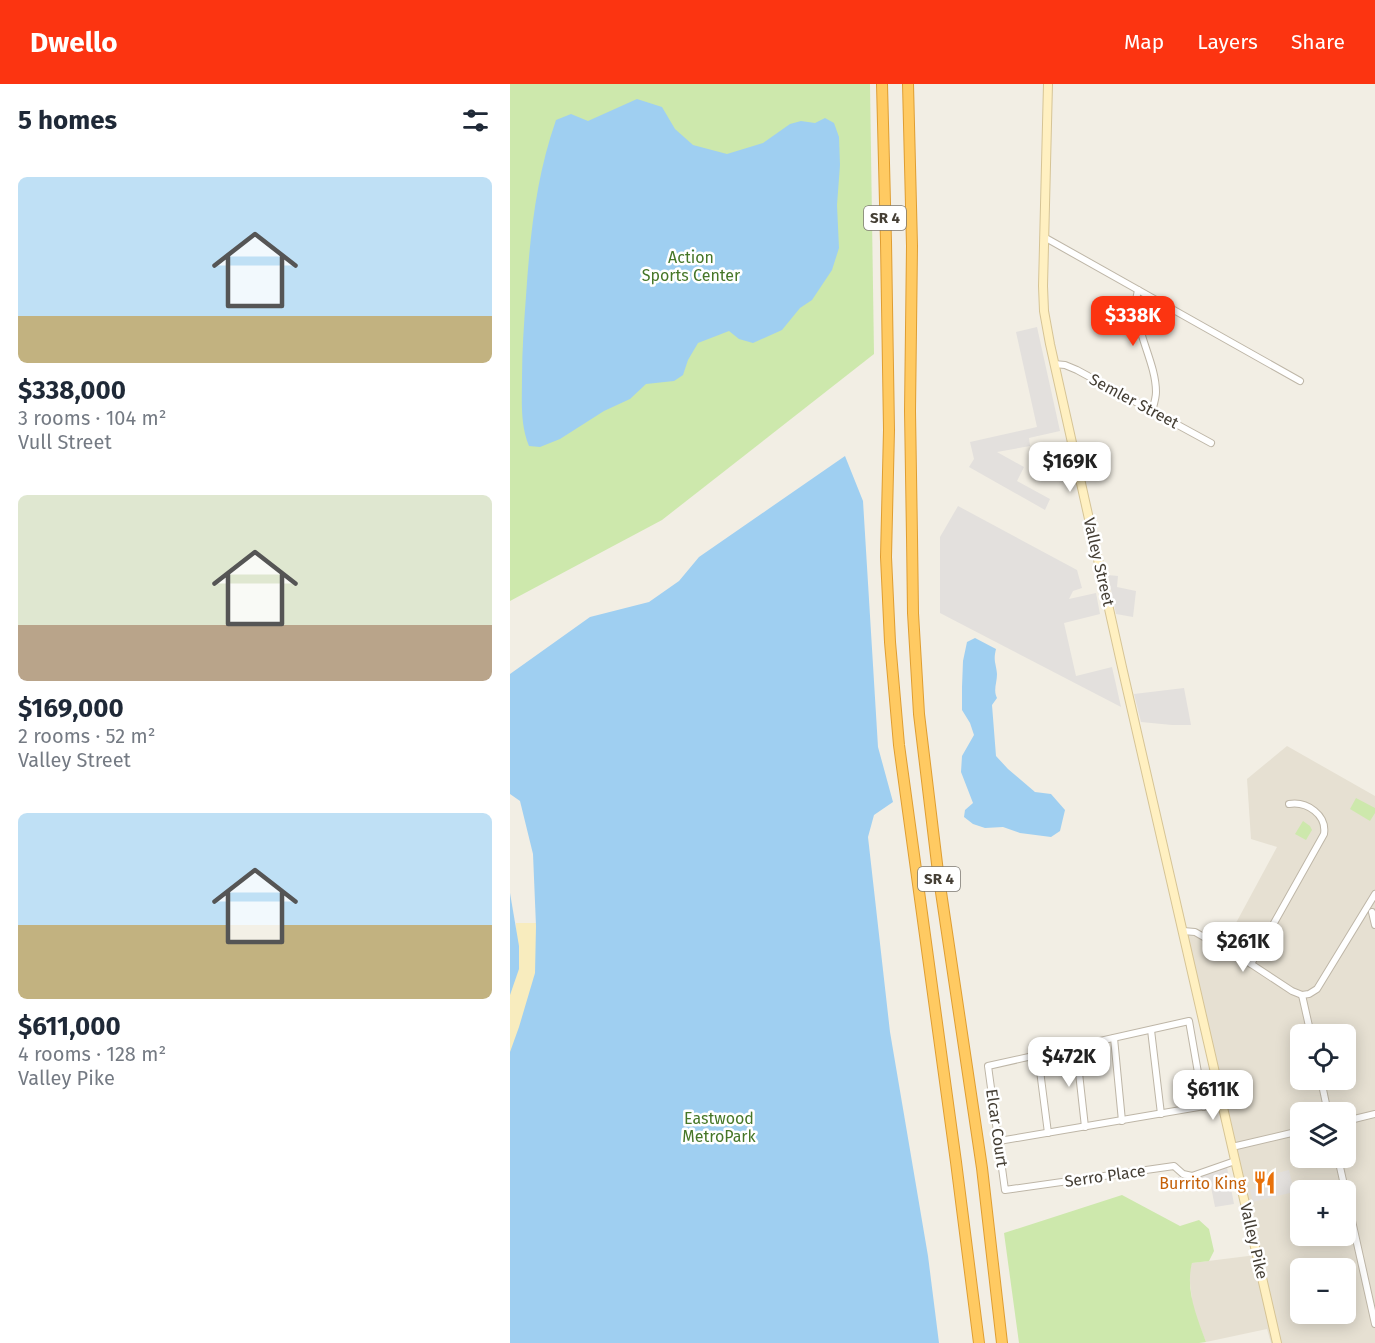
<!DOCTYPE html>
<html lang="en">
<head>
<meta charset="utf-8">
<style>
	:root { --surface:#fff; --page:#f6f6f7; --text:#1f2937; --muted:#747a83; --accent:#fc3411 }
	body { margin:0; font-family:"Fira Sans",sans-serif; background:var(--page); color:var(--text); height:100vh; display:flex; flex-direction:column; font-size:22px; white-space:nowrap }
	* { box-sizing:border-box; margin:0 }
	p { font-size:20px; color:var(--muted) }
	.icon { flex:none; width:33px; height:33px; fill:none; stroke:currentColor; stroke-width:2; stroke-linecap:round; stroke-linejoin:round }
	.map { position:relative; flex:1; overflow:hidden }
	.details { display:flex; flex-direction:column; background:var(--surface); width:510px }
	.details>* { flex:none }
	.tools { position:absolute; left:780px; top:940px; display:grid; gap:12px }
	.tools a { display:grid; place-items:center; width:66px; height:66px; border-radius:9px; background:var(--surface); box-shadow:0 3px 15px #0003; font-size:30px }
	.price { position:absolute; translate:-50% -51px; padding:0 14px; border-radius:12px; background:#fff; color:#222; font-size:20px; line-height:39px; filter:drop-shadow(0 2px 3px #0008) }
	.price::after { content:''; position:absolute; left:50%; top:36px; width:18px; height:14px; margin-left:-9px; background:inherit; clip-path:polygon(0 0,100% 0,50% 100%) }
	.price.active { background:var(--accent); color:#fff }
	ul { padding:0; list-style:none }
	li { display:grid; align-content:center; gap:12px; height:318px; padding:0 18px }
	li span { display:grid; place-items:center; height:186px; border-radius:9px; color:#555 }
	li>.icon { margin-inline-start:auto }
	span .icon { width:108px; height:108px; fill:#fffc; stroke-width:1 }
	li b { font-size:26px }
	h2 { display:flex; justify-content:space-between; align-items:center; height:72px; padding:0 18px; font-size:26px }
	header { display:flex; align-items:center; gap:36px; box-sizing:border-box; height:84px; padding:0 30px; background:var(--accent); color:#fff }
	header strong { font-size:28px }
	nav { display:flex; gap:33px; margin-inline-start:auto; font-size:21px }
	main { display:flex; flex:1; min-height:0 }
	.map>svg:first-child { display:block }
	.residential { fill:#e6e0d2; fill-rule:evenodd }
	.green { fill:#cde8ac }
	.sand { fill:#f8ecbe }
	.parking { fill:#e3e0dd }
	.water { fill:#9fcff1 }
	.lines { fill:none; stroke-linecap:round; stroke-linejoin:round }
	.street-casing { stroke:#beb6a7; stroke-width:8 }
	.secondary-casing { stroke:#d6c495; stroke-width:10 }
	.highway-casing { stroke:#df9e32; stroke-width:12 }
	.street { stroke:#fff; stroke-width:6 }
	.secondary { stroke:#fff0c1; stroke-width:8 }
	.highway { stroke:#ffca62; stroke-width:10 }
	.labels { text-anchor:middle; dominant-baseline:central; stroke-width:5; stroke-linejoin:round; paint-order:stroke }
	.shield { fill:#fff; stroke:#7c7871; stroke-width:1.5 }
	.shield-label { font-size:15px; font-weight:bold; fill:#443e34 }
	.park-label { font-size:16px; fill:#457627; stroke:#fff }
	.street-label { font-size:16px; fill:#443e34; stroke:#fff }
	.food-label { font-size:16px; fill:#c56008; stroke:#fff; text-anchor:end }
</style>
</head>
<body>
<header>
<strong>Dwello</strong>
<nav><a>Map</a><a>Layers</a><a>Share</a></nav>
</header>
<main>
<section class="details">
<h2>5 homes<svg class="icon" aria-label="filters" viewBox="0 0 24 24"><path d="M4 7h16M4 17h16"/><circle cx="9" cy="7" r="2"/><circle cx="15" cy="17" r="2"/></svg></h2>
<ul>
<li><span style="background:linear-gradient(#bfe0f5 75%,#c2b280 0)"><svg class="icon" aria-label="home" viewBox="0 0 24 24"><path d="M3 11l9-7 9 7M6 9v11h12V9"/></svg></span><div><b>$338,000</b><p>3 rooms · 104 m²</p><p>Vull Street</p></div></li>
<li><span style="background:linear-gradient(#dfe7d0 70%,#b9a48a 0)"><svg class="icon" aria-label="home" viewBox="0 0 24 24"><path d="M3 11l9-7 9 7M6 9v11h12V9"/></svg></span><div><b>$169,000</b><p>2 rooms · 52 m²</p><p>Valley Street</p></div></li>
<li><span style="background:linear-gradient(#bfe0f5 60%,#c2b280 0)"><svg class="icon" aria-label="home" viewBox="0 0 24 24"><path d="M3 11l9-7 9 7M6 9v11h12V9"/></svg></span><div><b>$611,000</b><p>4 rooms · 128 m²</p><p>Valley Pike</p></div></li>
</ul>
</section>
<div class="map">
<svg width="865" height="1259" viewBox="0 0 865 1259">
	<rect width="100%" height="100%" fill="#f2eee4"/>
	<!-- residential -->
	<path class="residential" d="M777,662l88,50v547h-104l-4,-14 -61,13 -13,-33 -4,-35 3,-11 64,-8 -73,-323 40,15 54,-100 -26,-8 -4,-60zM790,951h46v45h-46zM790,1029h46v45h-46zM790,1107h46v45h-46zM790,1185h46v45h-46z"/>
	<!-- green -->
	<g class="green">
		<polygon points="0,0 360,0 364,270 152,436 0,517"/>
		<polygon points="846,714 865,724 865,729 860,737 840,725"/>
		<polygon points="793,737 800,742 802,746 796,756 785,750"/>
		<path d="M612,1111l58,31 19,-6 10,9 5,22 -5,10 -17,2c-7,27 5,54 14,79l-7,1h-180l-15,-110z"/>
	</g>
	<!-- sand -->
	<polygon class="sand" points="6,839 29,839 28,873 22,905 0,972 0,907 7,878"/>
	<!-- parking -->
	<g class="parking">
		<polygon points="527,243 550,347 519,354 520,362 487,368 514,383 507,397 540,415 535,426 459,383 464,375 460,358 527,343 506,248"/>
		<polygon points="448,422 567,486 572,504 563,507 559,515 586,509 590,530 554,539 566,592 602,583 611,623 430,529 430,453"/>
		<polygon points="598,491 608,492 607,503 626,507 623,533 606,530"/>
		<polygon points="674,604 681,641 662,641 631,638 624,610"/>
		<polygon points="716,1078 724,1120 705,1123 700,1098 672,1104 668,1093"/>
		<polygon points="779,1086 784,1108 743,1118 740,1106 761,1101 759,1091"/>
	</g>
	<!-- water -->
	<g class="water">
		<path d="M127,15l25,8 13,22 18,16 34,9 36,-11 27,-19 11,-3 14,2 10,-5 9,5 5,14 1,28 -3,40 2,43 -7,22 -20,30 -12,8 -18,22 -29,13 -14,-4 -10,-8 -31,12 -10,17 -5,15 -9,6 -28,3 -16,15 -26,12 -44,28 -20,8 -11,-1c-9,-22 -7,-45 -7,-68 0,-28 2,-55 4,-82 4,-60 10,-119 30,-176l15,-6 17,7z"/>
		<polygon points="335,372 353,417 368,663 383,718 364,731 358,753 380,948 418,1172 429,1259 0,1259 0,968 9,943 25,889 26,842 23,770 10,717 0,710 0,590 80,533 139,518 169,497 189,473"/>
		<path d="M465,554l21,11c-3,12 0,14 1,25 0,9 -4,16 0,24l-5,7 4,51 12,13 27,23 16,2 14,16 -5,21 -9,6 -31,-4 -17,-6 -18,1 -12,-4 -9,-7 1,-7 8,-7 -12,-31 1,-16 12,-21 -4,-12 -8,-13v-23l1,-26 4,-19z"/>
		<polygon points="0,809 9,862 9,885 0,911"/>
	</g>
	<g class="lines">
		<defs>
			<g id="street">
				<polyline points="534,153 790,297"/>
				<path d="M628,206c-9,33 18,69 18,102 0,6 -2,12 -4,19"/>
				<polyline points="544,280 555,281 567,286 701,359"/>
				<polyline points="862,828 865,841"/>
				<polyline points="673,847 685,848 741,880 782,907 792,911"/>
				<path d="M741,880l73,-130c3,-19 -17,-33 -35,-30"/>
				<polyline points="792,911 799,910 807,905 865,810"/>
				<polyline points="792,911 801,951"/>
				<polyline points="641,946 651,1030"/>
				<polyline points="604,954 612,1037"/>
				<polyline points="566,962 575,1043"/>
				<polyline points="528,971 538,1049"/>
				<polyline points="811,996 818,1029"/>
				<polyline points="694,1023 679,937 478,982 495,1106 664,1082 673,1090 682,1092 725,1077"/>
				<polyline points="836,1037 865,1030"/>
				<polyline points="489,1057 712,1019"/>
				<polyline points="722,1063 790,1047"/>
				<polyline points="828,1074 865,1240"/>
			</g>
			<polyline id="secondary" points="538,0 533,202 534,227 540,260 612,583 767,1259"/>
			<g id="highway">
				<polyline points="372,0 376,158 379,346 376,473 380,558 389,661 446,1078 469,1259"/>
				<polyline points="398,0 402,162 400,327 402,453 403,529 409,630 428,788 472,1084 492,1259"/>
			</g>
		</defs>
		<!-- street casing -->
		<use href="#street" class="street-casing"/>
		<!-- secondary casing -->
		<use href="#secondary" class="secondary-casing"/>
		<!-- highway casing -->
		<use href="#highway" class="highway-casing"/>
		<!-- street -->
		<use href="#street" class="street"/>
		<!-- secondary -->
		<use href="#secondary" class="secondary"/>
		<!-- highway -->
		<use href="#highway" class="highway"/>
	</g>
	<!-- icons -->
	<defs>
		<symbol id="restaurant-bare" viewBox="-9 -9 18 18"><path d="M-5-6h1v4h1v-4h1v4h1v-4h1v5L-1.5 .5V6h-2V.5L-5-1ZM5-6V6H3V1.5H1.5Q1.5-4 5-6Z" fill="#e8710a" stroke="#fff" stroke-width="2.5" paint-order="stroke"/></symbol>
	</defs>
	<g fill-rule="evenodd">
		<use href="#restaurant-bare" x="738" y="1082" width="33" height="33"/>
	</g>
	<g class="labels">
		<!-- shield labels -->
		<g class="shield">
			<rect x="354" y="122" width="42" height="24" rx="4.5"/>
			<rect x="408" y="783" width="42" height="24" rx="4.5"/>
		</g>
		<g class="shield-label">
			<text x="375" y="134">SR 4</text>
			<text x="429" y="795">SR 4</text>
		</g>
		<!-- park labels -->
		<g class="park-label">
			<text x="181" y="173">Action<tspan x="181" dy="18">Sports Center</tspan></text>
			<text x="209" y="1034">Eastwood<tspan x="209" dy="18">MetroPark</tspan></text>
		</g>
		<!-- street labels -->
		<g class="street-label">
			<text transform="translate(624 317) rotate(28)">Semler Street</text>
			<text transform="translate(589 478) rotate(77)">Valley Street</text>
			<text transform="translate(487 1044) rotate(82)">Elcar Court</text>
			<text transform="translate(595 1092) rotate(-8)">Serro Place</text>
			<text transform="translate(744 1157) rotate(77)">Valley Pike</text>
		</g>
		<!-- food labels -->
		<g class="food-label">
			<text x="736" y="1099">Burrito King</text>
		</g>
	</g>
</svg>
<div class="tools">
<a><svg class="icon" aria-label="locate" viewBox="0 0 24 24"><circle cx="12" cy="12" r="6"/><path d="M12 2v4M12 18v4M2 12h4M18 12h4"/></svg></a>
<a><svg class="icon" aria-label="layers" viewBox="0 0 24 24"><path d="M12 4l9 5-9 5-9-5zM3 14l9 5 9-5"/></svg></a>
<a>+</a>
<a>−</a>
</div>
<b class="price active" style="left:623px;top:263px">$338K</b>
<b class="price" style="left:560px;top:409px">$169K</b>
<b class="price" style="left:733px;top:889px">$261K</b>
<b class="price" style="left:559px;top:1004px">$472K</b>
<b class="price" style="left:703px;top:1037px">$611K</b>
</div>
</main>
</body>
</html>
